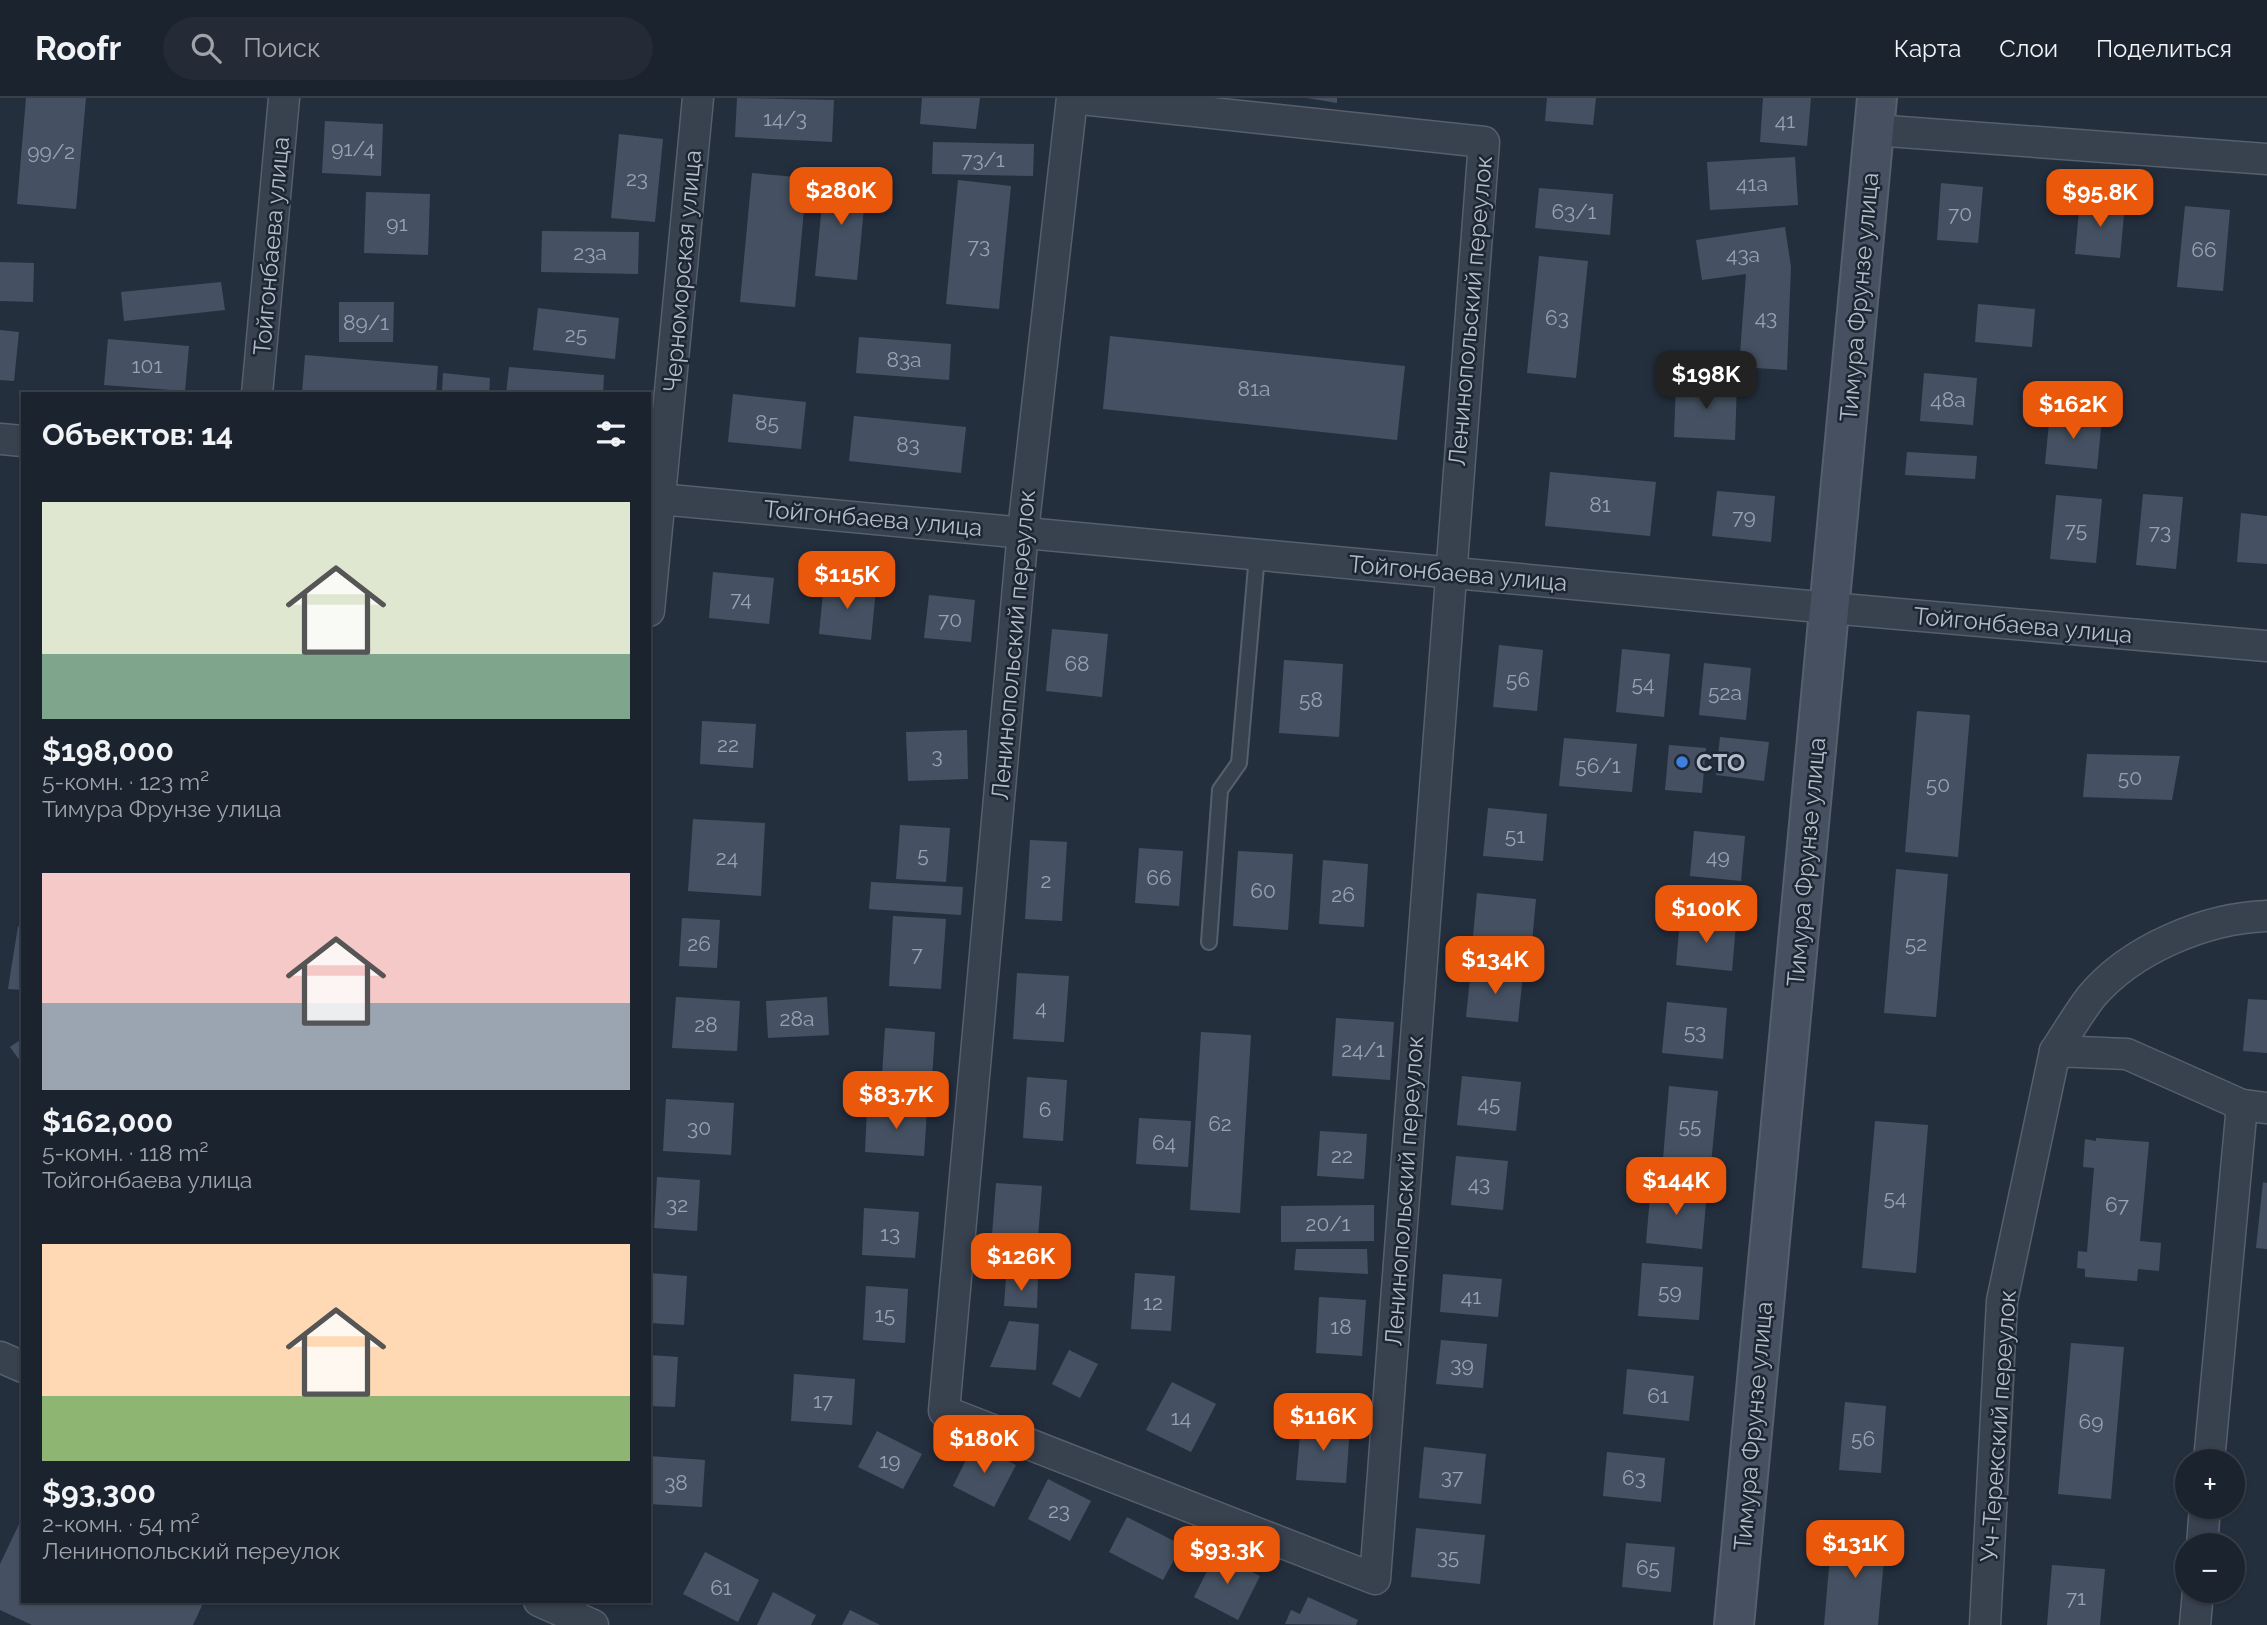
<!DOCTYPE html>
<html lang="ru">
<head>
<meta charset="utf-8">
<style>
	:root { --surface:#1b232e; --page:#242b36; --text:#f1f3f6; --muted:#a0a4aa; --line:#39404a; --accent:#ea580c }
	body { margin:0; font-family:Raleway,sans-serif; background:var(--page); color:var(--text); height:100vh; display:flex; flex-direction:column; font-size:26px; white-space:nowrap }
	* { box-sizing:border-box; margin:0 }
	p { font-size:23px; color:var(--muted) }
	.icon { flex:none; width:38px; height:38px; fill:none; stroke:currentColor; stroke-width:2; stroke-linecap:round; stroke-linejoin:round }
	.map { position:relative; flex:1; overflow:hidden }
	.panel { position:absolute; left:21px; top:294px; width:630px; height:1211px; display:flex; flex-direction:column; background:var(--surface); border-radius:0px; box-shadow:0 2px 5px #0004,0 0 0 2px var(--line) }
	.panel>* { flex:none }
	.controls { position:absolute; left:2175px; top:1351px; display:grid; gap:14px }
	.controls a { display:grid; place-items:center; width:70px; height:70px; border-radius:50%; background:var(--surface); box-shadow:0 2px 5px #0004,0 0 0 2px var(--line); font-size:35px }
	.price { position:absolute; translate:-50% -60px; padding:0 16px; border-radius:14px; background:var(--accent); color:#fff; font-size:23px; line-height:46px; filter:drop-shadow(0 2px 4px #0008) }
	.price::after { content:''; position:absolute; left:50%; top:42px; width:21px; height:16px; margin-left:-10px; background:inherit; clip-path:polygon(0 0,100% 0,50% 100%) }
	.price.active { background:#222; color:#fff }
	ul { padding:0; list-style:none }
	li { display:grid; align-content:center; gap:14px; height:371px; padding:0 21px }
	li span { display:grid; place-items:center; height:217px; border-radius:0px; color:#555 }
	li>.icon { margin-inline-start:auto }
	span .icon { width:126px; height:126px; fill:#fffc; stroke-width:1 }
	li b { font-size:30px }
	h2 { display:flex; justify-content:space-between; align-items:center; height:84px; padding:0 21px; font-size:30px }
	header { display:flex; align-items:center; gap:42px; box-sizing:border-box; height:98px; padding:0 35px; background:var(--surface); border-bottom:2px solid var(--line) }
	header strong { font-size:33px }
	nav { display:flex; gap:38px; margin-inline-start:auto; font-size:24px }
	.search { width:490px; height:63px; background:var(--page); display:flex; align-items:center; gap:18px; box-sizing:border-box; padding:0 24px; border-radius:38px; color:var(--muted); font-size:26px }
	.map>svg:first-child { display:block }
	.building { fill:#455162 }
	.lines { fill:none; stroke-linecap:round; stroke-linejoin:round }
	.lane-casing { stroke:#565f6c; stroke-width:18 }
	.street-casing { stroke:#565f6c; stroke-width:33 }
	.secondary-casing { stroke:#565f6c; stroke-width:42 }
	.lane { stroke:#38414e; stroke-width:14 }
	.street { stroke:#38414e; stroke-width:30 }
	.secondary { stroke:#465061; stroke-width:38 }
	.shop-dot { fill:#3f7fe0; stroke:#1d2633; stroke-width:2.5 }
	.labels { text-anchor:middle; dominant-baseline:central; stroke-width:5; stroke-linejoin:round; paint-order:stroke }
	.number-label { font-size:21px; fill:#98a1af }
	.street-label { font-size:24px; fill:#b4bcc9; stroke:#1d2633 }
	.poi-label { font-size:24px; font-weight:bold; fill:#b4bcc9; stroke:#1d2633; text-anchor:start }
</style>
</head>
<body>
<header>
<strong>Roofr</strong>
<div class="search"><svg class="icon" aria-label="search" viewBox="0 0 24 24"><circle cx="10" cy="10" r="6"/><path d="M15 15l6 6"/></svg>Поиск</div>
<nav><a>Карта</a><a>Слои</a><a>Поделиться</a></nav>
</header>
<div class="map">
<svg width="2267" height="1527" viewBox="0 0 2267 1527">
	<rect width="100%" height="100%" fill="#242f3e"/>
	<!-- building -->
	<g class="building">
		<polygon points="26,0 86,0 76,111 17,106"/>
		<polygon points="737,0 834,2 832,44 735,39"/>
		<polygon points="922,0 980,0 976,31 920,26"/>
		<polygon points="1307,0 1337,0 1337,5"/>
		<polygon points="1547,0 1596,0 1593,27 1545,23"/>
		<polygon points="1763,0 1811,0 1807,48 1760,44"/>
		<polygon points="325,23 383,26 381,78 322,75"/>
		<polygon points="619,36 663,41 655,124 611,120"/>
		<polygon points="933,44 1034,46 1033,78 932,76"/>
		<polygon points="1795,59 1798,107 1710,112 1707,64"/>
		<polygon points="752,75 807,80 795,209 740,204"/>
		<polygon points="825,76 867,80 857,182 815,178"/>
		<polygon points="958,82 1011,88 999,211 946,206"/>
		<polygon points="1941,85 1983,89 1978,145 1937,142"/>
		<polygon points="1539,90 1613,96 1610,137 1535,130"/>
		<polygon points="366,94 430,96 428,157 364,155"/>
		<polygon points="2080,102 2125,106 2120,160 2075,156"/>
		<polygon points="2185,108 2230,112 2223,193 2177,189"/>
		<polygon points="1785,129 1791,169 1787,272 1739,269 1746,176 1702,182 1696,142"/>
		<polygon points="542,133 639,134 638,176 541,174"/>
		<polygon points="1539,158 1588,163 1576,280 1527,275"/>
		<polygon points="0,164 34,165 33,204 0,203"/>
		<polygon points="221,184 225,212 124,223 121,194"/>
		<polygon points="339,204 394,204 393,244 339,244"/>
		<polygon points="1978,206 2035,211 2032,249 1975,244"/>
		<polygon points="538,210 619,220 615,261 533,252"/>
		<polygon points="0,232 19,234 14,283 0,282"/>
		<polygon points="1110,238 1405,268 1397,342 1103,311"/>
		<polygon points="859,239 951,246 949,282 856,275"/>
		<polygon points="108,241 189,248 185,293 104,287"/>
		<polygon points="305,257 438,268 436,296 302,296"/>
		<polygon points="509,269 604,277 603,296 506,296"/>
		<polygon points="443,275 490,280 489,296 442,296"/>
		<polygon points="1924,275 1977,280 1973,327 1920,323"/>
		<polygon points="1676,285 1737,287 1735,342 1674,339"/>
		<polygon points="733,296 806,304 801,351 728,344"/>
		<polygon points="2050,314 2102,320 2097,371 2045,366"/>
		<polygon points="854,318 966,329 961,375 849,363"/>
		<polygon points="1907,354 1977,358 1975,381 1905,377"/>
		<polygon points="1550,374 1656,384 1650,438 1545,428"/>
		<polygon points="1717,393 1775,398 1771,444 1712,438"/>
		<polygon points="2143,396 2183,399 2176,471 2136,467"/>
		<polygon points="2056,397 2102,401 2096,465 2050,461"/>
		<polygon points="2241,415 2267,418 2267,466 2237,464"/>
		<polygon points="713,474 774,480 769,526 709,520"/>
		<polygon points="824,485 876,491 871,542 819,536"/>
		<polygon points="929,497 975,502 971,544 924,540"/>
		<polygon points="1052,531 1108,536 1102,599 1046,593"/>
		<polygon points="1499,547 1543,552 1537,613 1493,609"/>
		<polygon points="1622,551 1670,556 1664,619 1616,614"/>
		<polygon points="1284,562 1343,566 1339,639 1279,635"/>
		<polygon points="1704,565 1751,570 1746,622 1699,617"/>
		<polygon points="1917,613 1970,617 1958,759 1905,754"/>
		<polygon points="702,623 756,626 753,670 700,666"/>
		<polygon points="967,632 968,681 908,683 906,634"/>
		<polygon points="1720,639 1769,644 1764,683 1716,677"/>
		<polygon points="1564,640 1637,646 1632,694 1559,688"/>
		<polygon points="1669,647 1706,650 1702,695 1665,692"/>
		<polygon points="2087,656 2180,658 2172,702 2083,699"/>
		<polygon points="1488,710 1547,716 1543,763 1483,758"/>
		<polygon points="693,721 765,725 761,798 688,793"/>
		<polygon points="900,727 950,730 946,784 896,781"/>
		<polygon points="1694,733 1745,738 1741,783 1690,778"/>
		<polygon points="1030,742 1067,744 1062,823 1025,821"/>
		<polygon points="1139,750 1183,753 1179,808 1135,805"/>
		<polygon points="1238,753 1293,756 1288,832 1233,828"/>
		<polygon points="1323,762 1368,766 1364,829 1319,826"/>
		<polygon points="1896,771 1948,776 1936,919 1884,915"/>
		<polygon points="871,784 963,789 961,817 869,811"/>
		<polygon points="1477,795 1536,801 1531,855 1472,849"/>
		<polygon points="893,818 946,821 941,891 889,888"/>
		<polygon points="682,820 720,822 717,870 679,868"/>
		<polygon points="1680,821 1736,826 1732,873 1676,867"/>
		<polygon points="18,828 23,828 23,892 8,891"/>
		<polygon points="1471,871 1523,876 1518,924 1466,919"/>
		<polygon points="1017,875 1069,878 1064,944 1013,941"/>
		<polygon points="676,899 740,903 737,953 672,950"/>
		<polygon points="827,899 829,937 768,940 766,903"/>
		<polygon points="2248,901 2267,902 2267,955 2243,953"/>
		<polygon points="1667,904 1727,910 1723,961 1662,955"/>
		<polygon points="1336,920 1394,924 1390,982 1332,978"/>
		<polygon points="885,930 935,934 932,981 882,978"/>
		<polygon points="1201,934 1251,937 1240,1115 1190,1112"/>
		<polygon points="23,940 23,967 10,949"/>
		<polygon points="1462,978 1521,984 1516,1033 1457,1027"/>
		<polygon points="1027,979 1067,982 1063,1043 1023,1040"/>
		<polygon points="1669,988 1718,993 1711,1066 1663,1061"/>
		<polygon points="666,1001 734,1005 731,1057 663,1053"/>
		<polygon points="867,1009 927,1013 924,1058 865,1054"/>
		<polygon points="1139,1020 1191,1023 1188,1069 1136,1066"/>
		<polygon points="1875,1023 1928,1027 1916,1175 1862,1170"/>
		<polygon points="1320,1033 1367,1036 1364,1081 1317,1078"/>
		<polygon points="2096,1040 2149,1044 2140,1143 2161,1145 2159,1173 2138,1171 2137,1183 2085,1179 2085,1171 2077,1170 2078,1153 2087,1154 2094,1070 2083,1069 2085,1041 2096,1043"/>
		<polygon points="1456,1058 1508,1063 1503,1112 1451,1107"/>
		<polygon points="657,1079 700,1082 697,1133 654,1130"/>
		<polygon points="2263,1084 2267,1085 2267,1151 2256,1150"/>
		<polygon points="996,1085 1042,1088 1038,1140 992,1137"/>
		<polygon points="1651,1087 1707,1093 1702,1151 1646,1145"/>
		<polygon points="1374,1107 1374,1143 1281,1144 1281,1108"/>
		<polygon points="864,1110 919,1114 915,1160 862,1157"/>
		<polygon points="1296,1151 1367,1151 1368,1176 1294,1172"/>
		<polygon points="1642,1165 1703,1169 1699,1222 1638,1218"/>
		<polygon points="649,1175 687,1178 684,1227 649,1225"/>
		<polygon points="1135,1175 1175,1178 1171,1233 1131,1231"/>
		<polygon points="1443,1176 1502,1181 1498,1219 1440,1214"/>
		<polygon points="1006,1179 1038,1181 1037,1210 1004,1208"/>
		<polygon points="866,1188 908,1191 905,1245 863,1242"/>
		<polygon points="1319,1199 1366,1202 1362,1258 1316,1255"/>
		<polygon points="1009,1223 1039,1226 1036,1272 990,1269"/>
		<polygon points="1441,1242 1487,1246 1483,1290 1436,1286"/>
		<polygon points="2071,1245 2124,1249 2111,1401 2058,1396"/>
		<polygon points="1069,1252 1098,1266 1080,1300 1052,1286"/>
		<polygon points="649,1257 678,1259 675,1309 649,1308"/>
		<polygon points="1627,1271 1694,1278 1689,1323 1623,1316"/>
		<polygon points="794,1276 855,1281 852,1327 791,1323"/>
		<polygon points="1172,1284 1216,1306 1191,1354 1146,1332"/>
		<polygon points="1845,1304 1886,1308 1881,1375 1839,1372"/>
		<polygon points="1301,1325 1350,1328 1346,1385 1296,1382"/>
		<polygon points="877,1333 922,1356 903,1391 858,1369"/>
		<polygon points="974,1346 1016,1367 994,1409 953,1388"/>
		<polygon points="1424,1349 1486,1356 1481,1406 1419,1400"/>
		<polygon points="1607,1354 1665,1360 1661,1404 1603,1398"/>
		<polygon points="649,1358 705,1362 702,1409 649,1406"/>
		<polygon points="1048,1381 1091,1403 1070,1443 1028,1421"/>
		<polygon points="23,1418 23,1503 204,1503 193,1527 32,1527 0,1512 0,1466"/>
		<polygon points="1127,1419 1182,1447 1163,1482 1109,1454"/>
		<polygon points="1416,1430 1485,1437 1480,1486 1411,1479"/>
		<polygon points="1832,1435 1886,1440 1878,1527 1824,1527"/>
		<polygon points="1626,1445 1675,1449 1671,1494 1622,1489"/>
		<polygon points="705,1454 759,1482 738,1524 683,1496"/>
		<polygon points="1216,1455 1260,1478 1238,1522 1194,1499"/>
		<polygon points="2052,1467 2105,1471 2100,1527 2047,1527"/>
		<polygon points="773,1494 816,1517 811,1527 757,1527"/>
		<polygon points="1308,1499 1358,1522 1356,1527 1285,1526 1291,1512 1300,1516"/>
		<polygon points="850,1512 880,1527 842,1527"/>
	</g>
	<g class="lines">
		<defs>
			<polyline id="lane" points="1209,844 1220,692 1239,665 1257,457"/>
			<g id="street">
				<polygon points="1072,0 1484,44 1375,1481 944,1313 1023,433"/>
				<polyline points="1874,32 2267,61"/>
				<polyline points="257,296 284,0"/>
				<polyline points="0,341 23,343"/>
				<polyline points="649,400 1830,510 2267,548"/>
				<polyline points="649,513 698,0"/>
				<path d="M2055,953c12,-18 23,-37 36,-54 40,-48 115,-79 176,-81"/>
				<polyline points="0,1259 23,1269"/>
				<polyline points="2209,1363 2242,1007"/>
				<polyline points="2202,1447 2205,1409"/>
				<polyline points="539,1503 593,1527"/>
				<polyline points="1985,1527 2002,1203 2055,953 2127,956 2242,1007 2267,1010"/>
				<polyline points="2195,1527 2198,1493"/>
			</g>
			<polyline id="secondary" points="1734,1527 1877,0"/>
		</defs>
		<!-- lane casing -->
		<use href="#lane" class="lane-casing"/>
		<!-- street casing -->
		<use href="#street" class="street-casing"/>
		<!-- secondary casing -->
		<use href="#secondary" class="secondary-casing"/>
		<!-- lane -->
		<use href="#lane" class="lane"/>
		<!-- street -->
		<use href="#street" class="street"/>
		<!-- secondary -->
		<use href="#secondary" class="secondary"/>
	</g>
	<!-- markers -->
	<circle class="shop-dot" cx="1682" cy="664" r="7"/>
	<g class="labels">
		<!-- number labels -->
		<g class="number-label">
			<text x="785" y="20">14/3</text>
			<text x="1785" y="22">41</text>
			<text x="353" y="50">91/4</text>
			<text x="51" y="53">99/2</text>
			<text x="983" y="61">73/1</text>
			<text x="637" y="80">23</text>
			<text x="1752" y="85">41а</text>
			<text x="1574" y="113">63/1</text>
			<text x="1960" y="115">70</text>
			<text x="397" y="125">91</text>
			<text x="979" y="147">73</text>
			<text x="2204" y="151">66</text>
			<text x="590" y="154">23а</text>
			<text x="1743" y="156">43а</text>
			<text x="1557" y="219">63</text>
			<text x="1766" y="219">43</text>
			<text x="366" y="224">89/1</text>
			<text x="576" y="236">25</text>
			<text x="904" y="261">83а</text>
			<text x="147" y="267">101</text>
			<text x="1254" y="290">81а</text>
			<text x="1948" y="301">48а</text>
			<text x="767" y="324">85</text>
			<text x="908" y="346">83</text>
			<text x="1600" y="406">81</text>
			<text x="1744" y="418">79</text>
			<text x="2076" y="431">75</text>
			<text x="2160" y="433">73</text>
			<text x="741" y="500">74</text>
			<text x="950" y="521">70</text>
			<text x="1077" y="565">68</text>
			<text x="1518" y="581">56</text>
			<text x="1643" y="585">54</text>
			<text x="1725" y="594">52а</text>
			<text x="1311" y="601">58</text>
			<text x="728" y="646">22</text>
			<text x="937" y="657">3</text>
			<text x="1598" y="667">56/1</text>
			<text x="2130" y="679">50</text>
			<text x="1938" y="686">50</text>
			<text x="1515" y="737">51</text>
			<text x="923" y="756">5</text>
			<text x="1718" y="758">49</text>
			<text x="727" y="759">24</text>
			<text x="1159" y="779">66</text>
			<text x="1046" y="782">2</text>
			<text x="1263" y="792">60</text>
			<text x="1343" y="796">26</text>
			<text x="699" y="845">26</text>
			<text x="1916" y="845">52</text>
			<text x="917" y="855">7</text>
			<text x="1041" y="909">4</text>
			<text x="797" y="920">28а</text>
			<text x="706" y="926">28</text>
			<text x="1695" y="933">53</text>
			<text x="1363" y="951">24/1</text>
			<text x="1489" y="1005">45</text>
			<text x="1045" y="1011">6</text>
			<text x="1220" y="1025">62</text>
			<text x="1690" y="1027">55</text>
			<text x="699" y="1029">30</text>
			<text x="1164" y="1044">64</text>
			<text x="1342" y="1057">22</text>
			<text x="1479" y="1085">43</text>
			<text x="1895" y="1099">54</text>
			<text x="677" y="1106">32</text>
			<text x="2117" y="1106">67</text>
			<text x="1328" y="1125">20/1</text>
			<text x="890" y="1135">13</text>
			<text x="1670" y="1193">59</text>
			<text x="1471" y="1198">41</text>
			<text x="1153" y="1204">12</text>
			<text x="885" y="1216">15</text>
			<text x="1341" y="1228">18</text>
			<text x="1462" y="1266">39</text>
			<text x="1658" y="1297">61</text>
			<text x="823" y="1302">17</text>
			<text x="1181" y="1319">14</text>
			<text x="2091" y="1323">69</text>
			<text x="1863" y="1340">56</text>
			<text x="890" y="1362">19</text>
			<text x="1452" y="1378">37</text>
			<text x="1634" y="1379">63</text>
			<text x="676" y="1384">38</text>
			<text x="1059" y="1412">23</text>
			<text x="1448" y="1458">35</text>
			<text x="1648" y="1469">65</text>
			<text x="721" y="1489">61</text>
			<text x="2076" y="1499">71</text>
		</g>
		<!-- street labels -->
		<g class="street-label">
			<text transform="translate(271 148) rotate(-85)">Тойгонбаева улица</text>
			<text transform="translate(682 173) rotate(-85)">Черноморская улица</text>
			<text transform="translate(1859 199) rotate(-85)">Тимура Фрунзе улица</text>
			<text transform="translate(1470 213) rotate(-85)">Ленинопольский переулок</text>
			<text transform="translate(873 420) rotate(5)">Тойгонбаева улица</text>
			<text transform="translate(1458 475) rotate(5)">Тойгонбаева улица</text>
			<text transform="translate(2023 527) rotate(5)">Тойгонбаева улица</text>
			<text transform="translate(1013 547) rotate(-85)">Ленинопольский переулок</text>
			<text transform="translate(1806 764) rotate(-85)">Тимура Фрунзе улица</text>
			<text transform="translate(1404 1093) rotate(-86)">Ленинопольский переулок</text>
			<text transform="translate(1753 1328) rotate(-85)">Тимура Фрунзе улица</text>
			<text transform="translate(1998 1328) rotate(-86)">Уч-Терекский переулок</text>
		</g>
		<!-- poi labels -->
		<g class="poi-label">
			<text x="1696" y="664">СТО</text>
		</g>
	</g>
</svg>
<div class="controls">
<a>+</a>
<a>−</a>
</div>
<b class="price" style="left:841px;top:129px">$280K</b>
<b class="price" style="left:2100px;top:131px">$95.8K</b>
<b class="price active" style="left:1706px;top:313px">$198K</b>
<b class="price" style="left:2073px;top:343px">$162K</b>
<b class="price" style="left:847px;top:513px">$115K</b>
<b class="price" style="left:1706px;top:847px">$100K</b>
<b class="price" style="left:1495px;top:898px">$134K</b>
<b class="price" style="left:896px;top:1033px">$83.7K</b>
<b class="price" style="left:1676px;top:1119px">$144K</b>
<b class="price" style="left:1021px;top:1195px">$126K</b>
<b class="price" style="left:1323px;top:1355px">$116K</b>
<b class="price" style="left:984px;top:1377px">$180K</b>
<b class="price" style="left:1855px;top:1482px">$131K</b>
<b class="price" style="left:1227px;top:1488px">$93.3K</b>
<section class="panel">
<h2>Объектов: 14<svg class="icon" aria-label="filters" viewBox="0 0 24 24"><path d="M4 7h16M4 17h16"/><circle cx="9" cy="7" r="2"/><circle cx="15" cy="17" r="2"/></svg></h2>
<ul>
<li><span style="background:linear-gradient(#dfe7d0 70%,#7fa58c 0)"><svg class="icon" aria-label="home" viewBox="0 0 24 24"><path d="M3 11l9-7 9 7M6 9v11h12V9"/></svg></span><div><b>$198,000</b><p>5-комн. · 123 m²</p><p>Тимура Фрунзе улица</p></div></li>
<li><span style="background:linear-gradient(#f6c9c9 60%,#9aa5b1 0)"><svg class="icon" aria-label="home" viewBox="0 0 24 24"><path d="M3 11l9-7 9 7M6 9v11h12V9"/></svg></span><div><b>$162,000</b><p>5-комн. · 118 m²</p><p>Тойгонбаева улица</p></div></li>
<li><span style="background:linear-gradient(#ffd9b3 70%,#8fb573 0)"><svg class="icon" aria-label="home" viewBox="0 0 24 24"><path d="M3 11l9-7 9 7M6 9v11h12V9"/></svg></span><div><b>$93,300</b><p>2-комн. · 54 m²</p><p>Ленинопольский переулок</p></div></li>
</ul>
</section>
</div>
</body>
</html>
